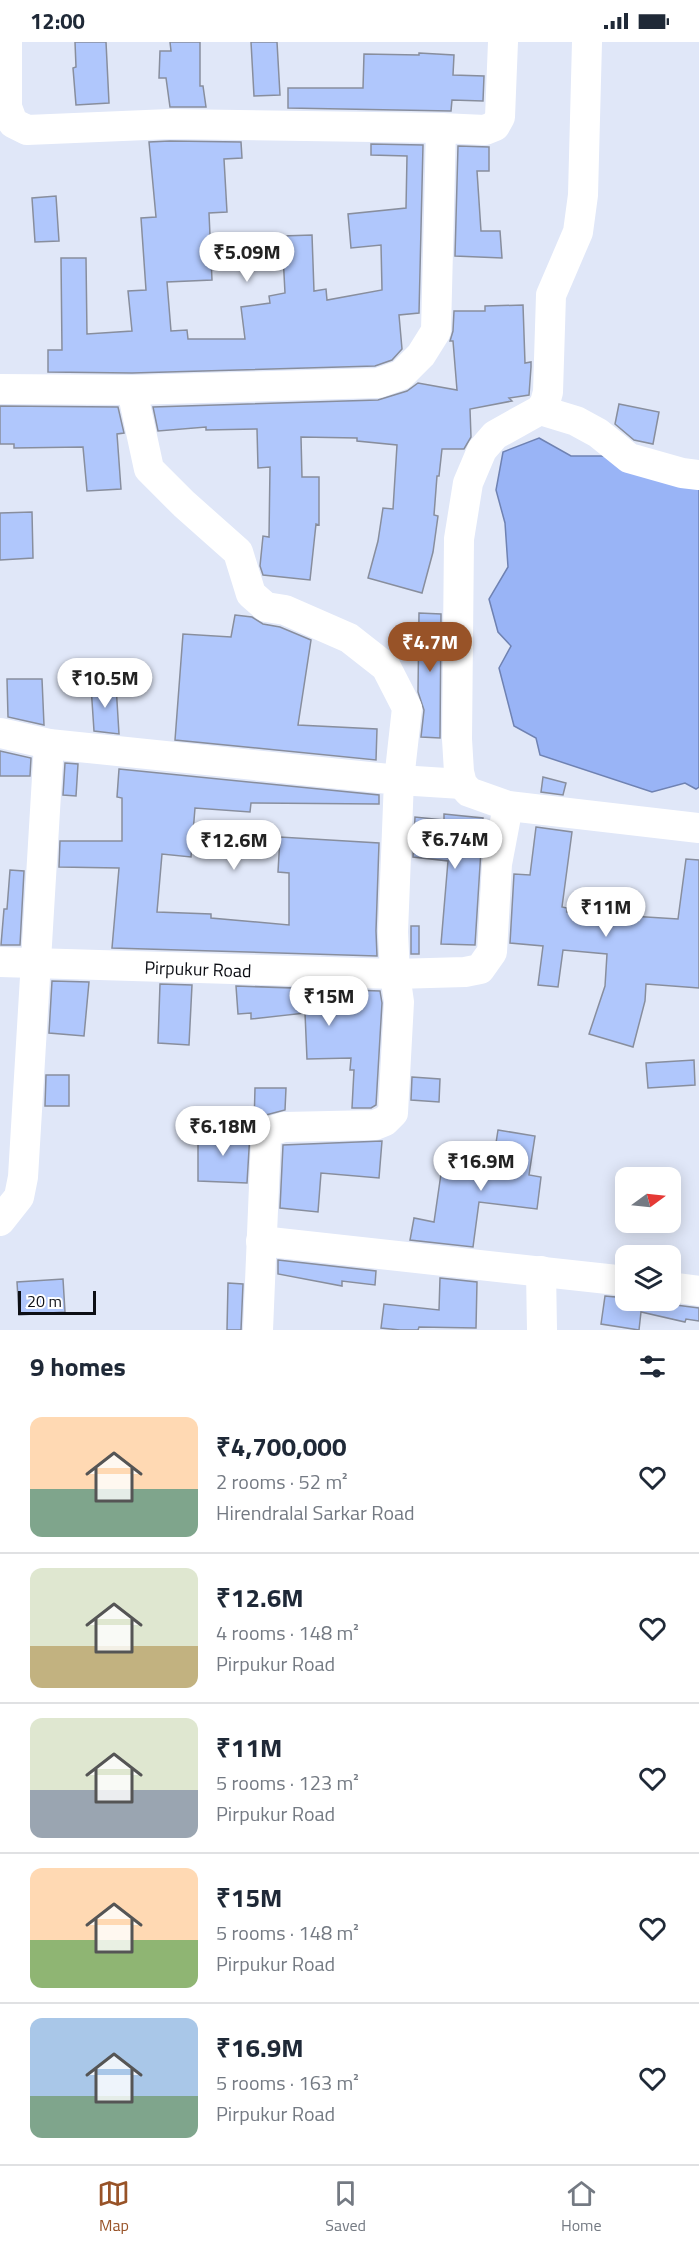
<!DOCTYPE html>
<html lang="en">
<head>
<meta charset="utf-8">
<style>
	:root { --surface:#fff; --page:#f6f6f7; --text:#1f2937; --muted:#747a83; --line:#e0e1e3; --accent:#985328 }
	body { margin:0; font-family:"Titillium Web",sans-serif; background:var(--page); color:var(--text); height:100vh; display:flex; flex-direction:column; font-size:22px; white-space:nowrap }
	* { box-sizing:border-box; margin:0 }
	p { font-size:20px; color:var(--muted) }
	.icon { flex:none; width:33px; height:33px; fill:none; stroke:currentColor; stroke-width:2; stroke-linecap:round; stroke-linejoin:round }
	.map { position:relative; height:1288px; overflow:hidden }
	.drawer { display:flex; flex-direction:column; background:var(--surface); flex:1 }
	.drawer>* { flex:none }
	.needle { width:39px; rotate:75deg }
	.tools { position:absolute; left:615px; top:1125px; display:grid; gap:12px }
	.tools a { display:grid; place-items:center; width:66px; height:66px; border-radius:12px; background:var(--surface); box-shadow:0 3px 15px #0003; font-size:30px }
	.scale { position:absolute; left:18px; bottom:15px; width:78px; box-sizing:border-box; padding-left:6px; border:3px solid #0d0f15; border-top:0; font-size:16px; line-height:21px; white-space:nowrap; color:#0d0f15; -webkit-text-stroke:4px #fff; paint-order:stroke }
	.price { position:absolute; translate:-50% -51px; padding:0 14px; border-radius:21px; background:#fff; color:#222; font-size:20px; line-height:39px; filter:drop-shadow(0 2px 3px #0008) }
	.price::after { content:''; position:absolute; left:50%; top:36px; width:18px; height:14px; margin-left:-9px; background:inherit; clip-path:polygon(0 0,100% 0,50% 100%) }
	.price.active { background:var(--accent); color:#fff }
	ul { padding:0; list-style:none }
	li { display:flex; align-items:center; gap:18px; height:150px; padding:0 30px }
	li+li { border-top:2px solid var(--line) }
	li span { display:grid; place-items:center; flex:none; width:168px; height:120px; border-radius:12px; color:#555 }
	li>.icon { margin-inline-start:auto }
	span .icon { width:72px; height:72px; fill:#fffc; stroke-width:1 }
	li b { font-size:26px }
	h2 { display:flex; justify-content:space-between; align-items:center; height:72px; padding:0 30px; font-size:26px }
	.status { display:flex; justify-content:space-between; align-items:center; height:42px; padding:0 30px; background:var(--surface); direction:ltr }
	.status svg { height:16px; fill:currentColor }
	.dock { display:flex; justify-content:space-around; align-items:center; height:84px; border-top:2px solid var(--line); background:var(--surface); font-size:16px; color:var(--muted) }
	.dock a { display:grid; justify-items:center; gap:3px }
	.dock .active { color:var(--accent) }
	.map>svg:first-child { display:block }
	.water { fill:#99b4f6; stroke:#6f82b2; stroke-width:1.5 }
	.building { fill:#b0c7fc; stroke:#888e9d; stroke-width:1.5 }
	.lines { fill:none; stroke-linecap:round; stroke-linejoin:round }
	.minor { stroke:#fff; stroke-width:30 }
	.labels { text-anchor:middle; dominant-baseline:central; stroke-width:6; stroke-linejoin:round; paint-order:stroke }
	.street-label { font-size:18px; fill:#0d0f15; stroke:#fff }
</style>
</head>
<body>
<div class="status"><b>12:00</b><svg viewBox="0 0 49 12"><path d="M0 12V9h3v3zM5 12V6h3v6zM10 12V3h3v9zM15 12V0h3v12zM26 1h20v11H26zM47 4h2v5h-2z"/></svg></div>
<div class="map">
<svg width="699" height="1288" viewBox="0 0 699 1288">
	<rect width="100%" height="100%" fill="#e0e7f8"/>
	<!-- water -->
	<polygon class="water" points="539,396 571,414 606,414 699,442 699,745 696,747 685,741 652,750 540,713 536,696 514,684 499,626 511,604 498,590 489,557 508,525 505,481 496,448 503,410"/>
	<!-- building -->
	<g class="building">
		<polygon points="75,0 106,0 109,61 76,63 73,26 76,25"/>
		<polygon points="170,0 200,0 200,44 203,44 206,65 170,65 166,36 159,36 160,9 171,9"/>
		<polygon points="251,0 277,0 280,53 254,54"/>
		<polygon points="419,11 454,13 453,33 484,34 483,59 452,58 451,69 288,66 288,46 363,46 364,12 419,13"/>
		<polygon points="170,99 241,100 242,116 224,117 227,170 209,171 212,238 167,240 171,289 187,288 188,297 245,297 241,265 270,261 269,254 285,251 282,194 312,193 314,249 326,247 327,258 382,248 381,203 351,206 348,172 406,166 407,114 371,113 371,102 423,103 419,271 399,273 402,307 392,318 375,324 132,331 48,330 48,308 62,308 61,216 86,216 87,292 132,289 128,249 146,248 141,176 156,175 149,100"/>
		<polygon points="458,104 489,105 489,129 477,129 481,189 500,189 502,216 455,214"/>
		<polygon points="56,154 59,199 35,200 32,156"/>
		<polygon points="523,263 525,321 531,320 531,325 529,353 509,356 512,359 470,367 471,395 464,407 442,407 439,434 437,434 434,473 438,474 433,510 422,551 368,536 378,499 383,466 393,467 397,403 357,399 357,396 301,395 302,435 319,435 319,483 316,482 310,538 263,533 260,524 263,494 269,495 270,425 258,426 257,387 206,388 206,385 158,389 153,365 378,358 407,349 418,341 457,348 453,299 450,299 453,289 454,269 485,269 485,264"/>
		<polygon points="619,362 659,370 653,402 634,398 615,382"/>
		<polygon points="0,364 118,365 124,391 117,392 121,447 87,449 83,405 14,406 14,402 0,402"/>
		<polygon points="32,470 33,516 0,518 0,471"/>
		<polygon points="419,571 441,572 440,696 421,695 424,668 418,650"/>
		<polygon points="235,573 252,575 263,582 280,585 311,598 298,683 377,687 376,718 175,698 183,592 231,595"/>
		<polygon points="7,637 42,637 44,683 8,675"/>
		<polygon points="116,643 119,692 94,689 91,644"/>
		<polygon points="0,709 31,716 30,734 0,734"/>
		<polygon points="65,721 78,722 76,754 63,753"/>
		<polygon points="119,727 379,753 379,762 251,761 250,770 195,766 191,815 162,812 157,870 211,872 211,876 289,883 289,831 278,830 280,795 379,801 376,889 377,914 112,906 119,826 59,825 60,799 122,799 122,756 117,755"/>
		<polygon points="543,735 566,741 563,753 541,750"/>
		<polygon points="444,772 483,776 475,903 441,902 448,819 413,815 415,775 444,778"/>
		<polygon points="536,785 572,790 562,865 567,866 567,870 678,877 686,817 699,818 699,946 646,942 645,959 633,1005 589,992 605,944 607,912 563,908 558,945 538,943 543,904 510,901 514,832 530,833"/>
		<polygon points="10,828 24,829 20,903 1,903 4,867 7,867"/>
		<rect x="411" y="884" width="8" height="28"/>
		<polygon points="52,939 89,940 84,994 49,991"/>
		<polygon points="160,942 192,943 189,1003 158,1001"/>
		<polygon points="236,944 380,949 382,961 376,1063 371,1066 352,1066 354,1028 350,1028 351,1016 307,1017 305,971 251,977 251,971 238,972"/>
		<polygon points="694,1018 695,1043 648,1046 646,1021"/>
		<polygon points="46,1033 69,1033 69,1064 45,1064"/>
		<polygon points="412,1035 440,1037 439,1060 411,1058"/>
		<polygon points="255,1046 286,1046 285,1068 266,1073 254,1083"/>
		<polygon points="498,1088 535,1094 529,1133 541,1135 537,1167 479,1160 473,1205 410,1198 414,1176 434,1180 442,1125 491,1133"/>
		<polygon points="198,1089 250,1091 247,1141 198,1139"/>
		<polygon points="382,1099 379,1136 321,1131 318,1170 280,1166 283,1103"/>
		<polygon points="278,1218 376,1229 375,1243 342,1239 342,1244 278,1232"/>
		<polygon points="440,1236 477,1240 476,1286 419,1285 418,1288 400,1288 381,1286 384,1262 439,1268"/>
		<polygon points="63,1237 65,1270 19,1273 17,1240"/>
		<polygon points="228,1241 243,1242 241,1288 227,1288"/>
		<polygon points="605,1254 626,1256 626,1258 659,1258 668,1262 699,1266 699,1279 686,1277 685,1280 641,1270 639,1288 601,1282"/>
	</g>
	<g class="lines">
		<!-- minor -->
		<g class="minor">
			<polyline points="7,0 7,65 13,81 27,88 170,82 441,86"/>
			<polyline points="587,0 583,153 578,190 551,253 548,350 545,361 540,368 495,393 482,408 468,441 459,497 457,697 459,730 462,742 469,750 508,764 699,786"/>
			<polyline points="0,347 132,348"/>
			<polyline points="540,368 576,379 598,391 629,416 682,431 699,433"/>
			<polyline points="0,691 49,702 399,738 393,890 395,932 399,960 393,1071 385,1079 375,1083 284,1085 271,1089 266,1096 258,1288"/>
			<polyline points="462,742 399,738 407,666 386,625 349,596 285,568 266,565 251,552 238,510 184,462 149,427 132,348 378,341 401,333 421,313 436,289 441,86 485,88 495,84 500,75 503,0"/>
			<polyline points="0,920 395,932 465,930 480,927 492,910 497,822 508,764"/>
			<polyline points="0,1179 19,1155 23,1135 49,702"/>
			<polyline points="261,1199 626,1239"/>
			<polyline points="541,1229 542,1288"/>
			<polyline points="670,1245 699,1249"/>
		</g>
	</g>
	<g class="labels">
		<!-- street labels -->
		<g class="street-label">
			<text transform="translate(198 927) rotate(2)">Pirpukur Road</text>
		</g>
	</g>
</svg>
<div class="tools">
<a><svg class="needle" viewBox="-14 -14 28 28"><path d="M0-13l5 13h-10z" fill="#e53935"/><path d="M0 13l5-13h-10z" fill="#747a83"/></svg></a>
<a><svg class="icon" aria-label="layers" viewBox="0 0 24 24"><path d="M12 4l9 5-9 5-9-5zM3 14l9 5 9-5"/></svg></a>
</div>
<div class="scale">20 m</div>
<b class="price" style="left:247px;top:241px">₹5.09M</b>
<b class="price active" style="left:430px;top:631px">₹4.7M</b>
<b class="price" style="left:105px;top:667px">₹10.5M</b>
<b class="price" style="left:455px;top:828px">₹6.74M</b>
<b class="price" style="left:234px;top:829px">₹12.6M</b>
<b class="price" style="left:606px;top:896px">₹11M</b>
<b class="price" style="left:329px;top:985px">₹15M</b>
<b class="price" style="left:223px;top:1115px">₹6.18M</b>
<b class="price" style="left:481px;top:1150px">₹16.9M</b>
</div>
<section class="drawer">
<h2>9 homes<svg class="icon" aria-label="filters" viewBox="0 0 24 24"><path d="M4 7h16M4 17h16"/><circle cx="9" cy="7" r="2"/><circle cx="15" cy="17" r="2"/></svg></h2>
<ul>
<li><span style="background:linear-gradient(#ffd9b3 60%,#7fa58c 0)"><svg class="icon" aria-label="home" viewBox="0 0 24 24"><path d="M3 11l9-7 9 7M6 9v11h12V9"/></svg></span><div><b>₹4,700,000</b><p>2 rooms · 52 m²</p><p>Hirendralal Sarkar Road</p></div><svg class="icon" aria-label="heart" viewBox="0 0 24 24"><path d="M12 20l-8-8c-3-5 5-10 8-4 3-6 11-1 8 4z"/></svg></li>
<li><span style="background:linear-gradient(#dfe7d0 65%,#c2b280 0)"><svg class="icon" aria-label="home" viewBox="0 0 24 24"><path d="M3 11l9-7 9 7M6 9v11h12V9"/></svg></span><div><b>₹12.6M</b><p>4 rooms · 148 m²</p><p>Pirpukur Road</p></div><svg class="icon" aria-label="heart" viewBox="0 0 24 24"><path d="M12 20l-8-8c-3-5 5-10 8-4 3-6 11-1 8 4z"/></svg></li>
<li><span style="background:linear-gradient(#dfe7d0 60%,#9aa5b1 0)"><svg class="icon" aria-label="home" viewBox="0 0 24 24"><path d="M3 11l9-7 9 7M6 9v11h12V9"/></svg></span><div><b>₹11M</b><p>5 rooms · 123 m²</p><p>Pirpukur Road</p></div><svg class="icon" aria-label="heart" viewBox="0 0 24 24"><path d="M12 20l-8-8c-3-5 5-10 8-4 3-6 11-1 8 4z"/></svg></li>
<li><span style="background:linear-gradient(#ffd9b3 60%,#8fb573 0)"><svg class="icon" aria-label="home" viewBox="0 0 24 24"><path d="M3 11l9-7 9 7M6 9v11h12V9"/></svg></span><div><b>₹15M</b><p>5 rooms · 148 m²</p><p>Pirpukur Road</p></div><svg class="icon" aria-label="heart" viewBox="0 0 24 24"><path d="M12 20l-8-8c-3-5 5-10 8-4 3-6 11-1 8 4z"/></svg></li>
<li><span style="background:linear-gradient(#a9c7e8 65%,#7fa58c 0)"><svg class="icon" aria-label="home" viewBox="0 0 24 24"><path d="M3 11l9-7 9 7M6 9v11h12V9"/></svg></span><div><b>₹16.9M</b><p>5 rooms · 163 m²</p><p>Pirpukur Road</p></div><svg class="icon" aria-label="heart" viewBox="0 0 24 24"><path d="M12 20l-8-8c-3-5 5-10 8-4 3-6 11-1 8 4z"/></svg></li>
</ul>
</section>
<nav class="dock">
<a class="active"><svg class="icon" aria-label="map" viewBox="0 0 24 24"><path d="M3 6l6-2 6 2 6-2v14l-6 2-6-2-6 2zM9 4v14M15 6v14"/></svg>Map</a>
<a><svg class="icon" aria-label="saved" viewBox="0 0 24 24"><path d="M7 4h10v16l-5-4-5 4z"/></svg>Saved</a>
<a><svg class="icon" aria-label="home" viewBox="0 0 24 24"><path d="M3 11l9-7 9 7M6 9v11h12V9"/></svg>Home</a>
</nav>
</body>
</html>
